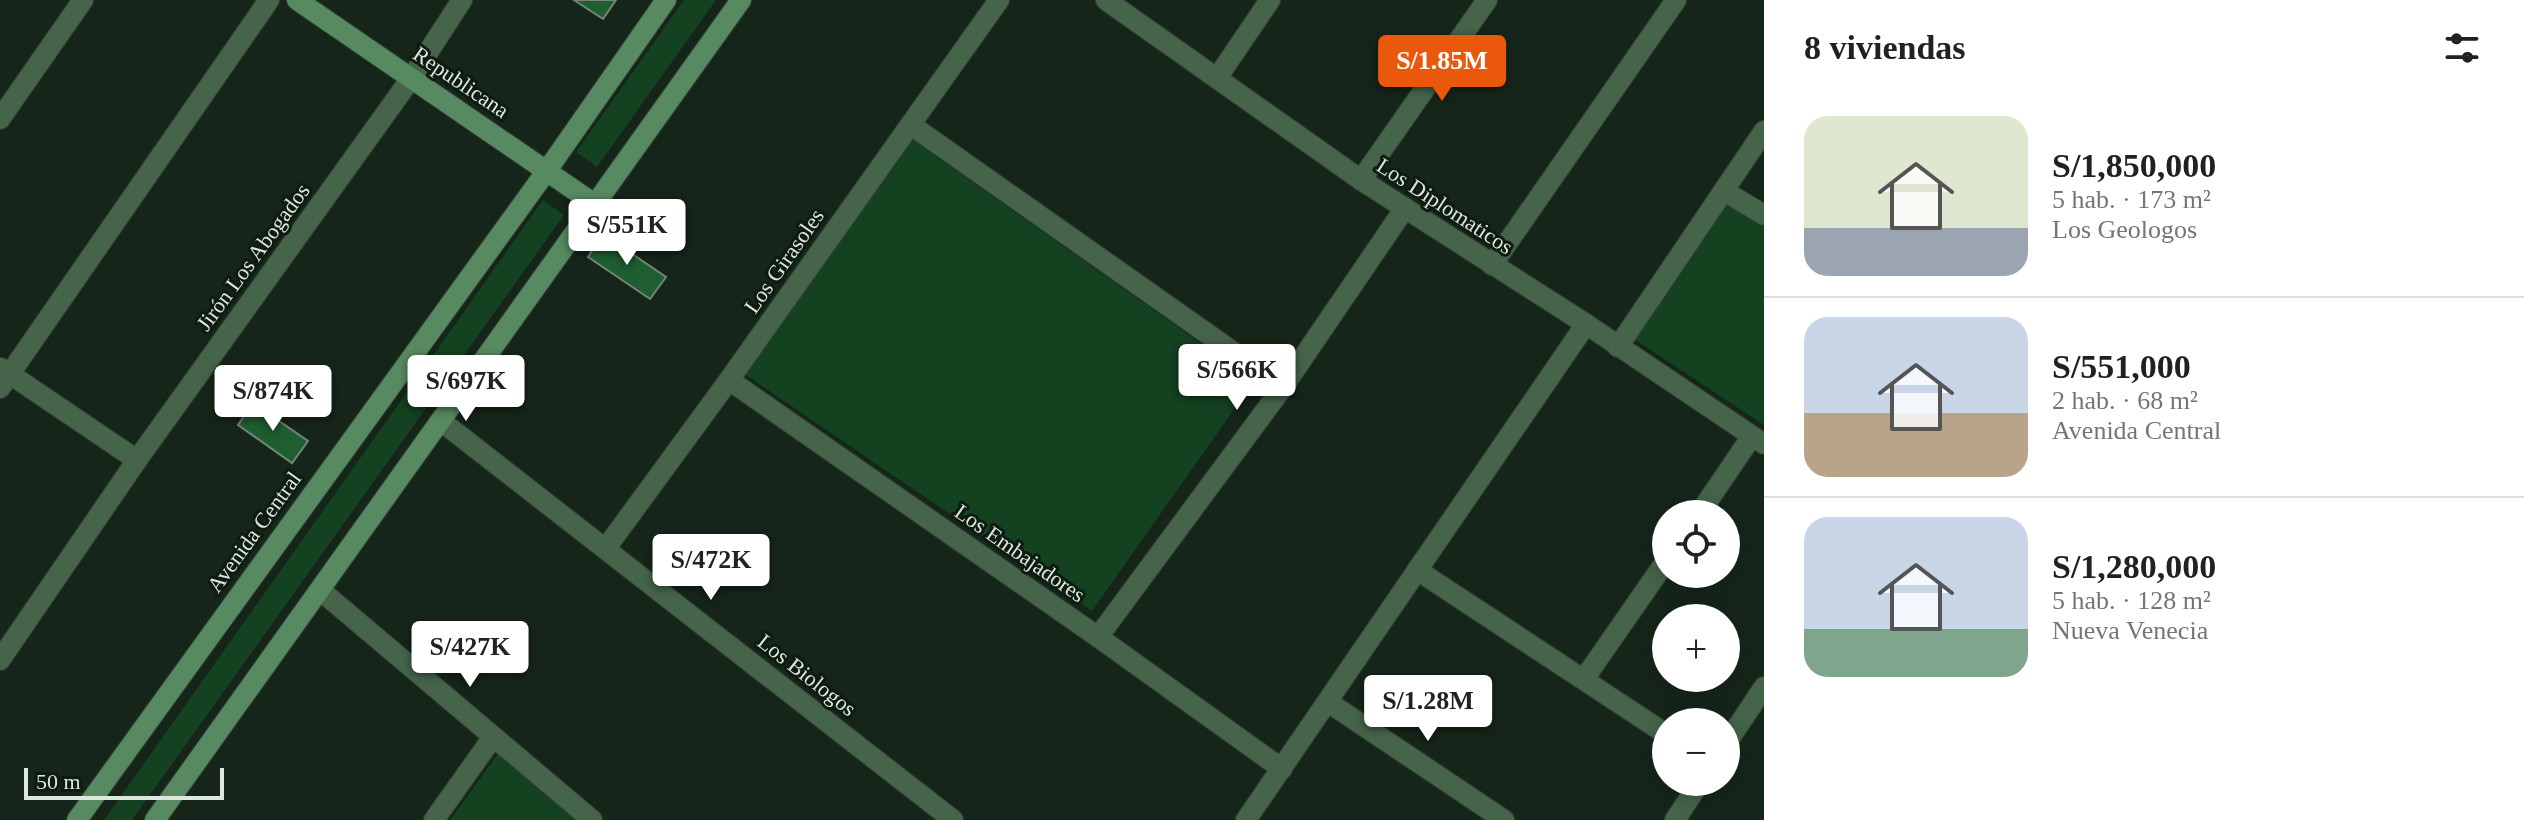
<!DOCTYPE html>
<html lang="es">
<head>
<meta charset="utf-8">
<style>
	:root { --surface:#fff; --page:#f6f6f6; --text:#202124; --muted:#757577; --line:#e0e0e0; --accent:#ea580c }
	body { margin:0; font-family:Georgia,serif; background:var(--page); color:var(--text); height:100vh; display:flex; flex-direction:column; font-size:30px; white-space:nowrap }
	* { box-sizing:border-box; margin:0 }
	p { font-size:26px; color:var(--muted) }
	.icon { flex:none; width:44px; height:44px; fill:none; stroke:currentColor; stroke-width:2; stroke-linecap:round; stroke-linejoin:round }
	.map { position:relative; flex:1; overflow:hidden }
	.details { display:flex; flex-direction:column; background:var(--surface); width:760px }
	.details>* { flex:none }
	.buttons { position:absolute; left:1652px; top:500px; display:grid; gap:16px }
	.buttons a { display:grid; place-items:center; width:88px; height:88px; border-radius:50%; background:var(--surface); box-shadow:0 4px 20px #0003; font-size:40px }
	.scale { position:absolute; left:24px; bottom:20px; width:200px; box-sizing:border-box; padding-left:8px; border:4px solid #dde7de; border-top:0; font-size:22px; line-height:28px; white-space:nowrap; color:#dde7de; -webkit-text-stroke:6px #0d1b10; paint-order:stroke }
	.price { position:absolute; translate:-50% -68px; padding:0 18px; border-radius:8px; background:#fff; color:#222; font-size:26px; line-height:52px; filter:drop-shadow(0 2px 4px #0008) }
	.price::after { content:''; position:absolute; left:50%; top:48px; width:24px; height:18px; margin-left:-12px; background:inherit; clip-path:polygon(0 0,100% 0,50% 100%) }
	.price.on { background:var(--accent); color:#fff }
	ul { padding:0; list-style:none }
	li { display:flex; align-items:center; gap:24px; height:200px; padding:0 40px }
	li+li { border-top:2px solid var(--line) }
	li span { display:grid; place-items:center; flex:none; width:224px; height:160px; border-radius:24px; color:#555 }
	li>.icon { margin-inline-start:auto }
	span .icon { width:96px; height:96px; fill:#fffc; stroke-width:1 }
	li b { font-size:34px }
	h2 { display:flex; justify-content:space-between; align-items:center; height:96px; padding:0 40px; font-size:34px }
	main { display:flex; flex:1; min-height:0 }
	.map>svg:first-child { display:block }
	.green { fill:#144120 }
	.building { fill:#1f5e30; stroke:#738576; stroke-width:2 }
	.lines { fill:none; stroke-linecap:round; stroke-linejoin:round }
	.street-casing { stroke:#324035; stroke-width:22 }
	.secondary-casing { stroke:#324035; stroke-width:22 }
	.street { stroke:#45644a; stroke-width:20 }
	.secondary { stroke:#578a61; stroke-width:20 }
	.labels { text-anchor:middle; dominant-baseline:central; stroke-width:6; stroke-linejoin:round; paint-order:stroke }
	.street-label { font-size:22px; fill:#dde7de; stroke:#0d1b10 }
</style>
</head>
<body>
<main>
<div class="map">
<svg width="1764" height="820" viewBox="0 0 1764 820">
	<rect width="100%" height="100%" fill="#162519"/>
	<!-- green -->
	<g class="green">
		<polygon points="684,0 716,0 597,167 576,152"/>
		<polygon points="910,138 1254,381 1092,611 743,373"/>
		<polygon points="543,200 564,215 132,820 104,820"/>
		<polygon points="1725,204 1764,227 1764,425 1634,339"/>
		<polygon points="500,751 579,820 450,820"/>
	</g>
	<!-- building -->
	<g class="building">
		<polygon points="574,0 616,0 603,19"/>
		<polygon points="603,234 666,277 650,299 588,257"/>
		<polygon points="253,403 308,441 292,463 238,425"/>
	</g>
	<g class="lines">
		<defs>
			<g id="street">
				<polyline points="1106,0 1361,180 1586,324 1764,444"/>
				<polyline points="1217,78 1270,0"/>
				<polyline points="0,119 83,0"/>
				<polyline points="911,125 1283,387"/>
				<polyline points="1361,180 1487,0"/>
				<polyline points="1724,191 1764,215"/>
				<polyline points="1492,265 1676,0"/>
				<polyline points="1618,347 1764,131"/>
				<polyline points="1,368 137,460"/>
				<polyline points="729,380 1098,637 1282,769"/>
				<polyline points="0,388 269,0"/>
				<polyline points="441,421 953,820"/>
				<polyline points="1699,514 1752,436"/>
				<polyline points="606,548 729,380 999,0"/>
				<polyline points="1417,570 1666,734"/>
				<polyline points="320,590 592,820"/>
				<polyline points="1098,637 1283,387 1405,208"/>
				<polyline points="0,660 137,460 412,77 462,0"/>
				<polyline points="1584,679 1666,561"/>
				<polyline points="1328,702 1504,820"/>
				<polyline points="1726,744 1764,687"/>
				<polyline points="434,820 493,737"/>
				<polyline points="1246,820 1586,324"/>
				<polyline points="1675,820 1700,782"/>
			</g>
			<g id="secondary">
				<polyline points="297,0 596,205"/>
				<polyline points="77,820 548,169 666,0"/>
				<polyline points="155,820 741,0"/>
			</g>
		</defs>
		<!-- street casing -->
		<use href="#street" class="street-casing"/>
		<!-- secondary casing -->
		<use href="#secondary" class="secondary-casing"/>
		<!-- street -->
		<use href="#street" class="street"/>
		<!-- secondary -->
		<use href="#secondary" class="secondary"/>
	</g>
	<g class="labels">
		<!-- street labels -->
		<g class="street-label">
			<text transform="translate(461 82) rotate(34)">Republicana</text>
			<text transform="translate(1445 206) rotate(33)">Los Diplomaticos</text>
			<text transform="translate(253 257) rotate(-54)">Jirón Los Abogados</text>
			<text transform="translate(784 261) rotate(-55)">Los Girasoles</text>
			<text transform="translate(254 532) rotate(-54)">Avenida Central</text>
			<text transform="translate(1020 553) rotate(35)">Los Embajadores</text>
			<text transform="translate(807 675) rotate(38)">Los Biologos</text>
		</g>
	</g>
</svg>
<div class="buttons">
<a><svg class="icon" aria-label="locate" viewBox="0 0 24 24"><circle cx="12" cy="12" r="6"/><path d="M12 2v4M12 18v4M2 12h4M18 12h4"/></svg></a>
<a>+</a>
<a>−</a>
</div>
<div class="scale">50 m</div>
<b class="price on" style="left:1442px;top:103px">S/1.85M</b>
<b class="price" style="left:627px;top:267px">S/551K</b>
<b class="price" style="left:1237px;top:412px">S/566K</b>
<b class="price" style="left:466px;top:423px">S/697K</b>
<b class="price" style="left:273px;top:433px">S/874K</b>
<b class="price" style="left:711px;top:602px">S/472K</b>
<b class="price" style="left:470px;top:689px">S/427K</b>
<b class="price" style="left:1428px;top:743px">S/1.28M</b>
</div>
<section class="details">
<h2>8 viviendas<svg class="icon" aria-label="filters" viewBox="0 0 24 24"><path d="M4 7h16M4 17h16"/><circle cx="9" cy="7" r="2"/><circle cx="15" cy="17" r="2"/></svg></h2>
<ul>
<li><span style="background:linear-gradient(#dfe7d0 70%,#9aa5b1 0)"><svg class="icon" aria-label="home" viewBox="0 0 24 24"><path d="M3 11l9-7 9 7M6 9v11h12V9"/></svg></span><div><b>S/1,850,000</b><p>5 hab. · 173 m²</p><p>Los Geologos</p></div></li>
<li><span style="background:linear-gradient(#c9d6e8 60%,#b9a48a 0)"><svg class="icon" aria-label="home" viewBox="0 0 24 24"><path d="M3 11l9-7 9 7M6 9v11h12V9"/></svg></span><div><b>S/551,000</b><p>2 hab. · 68 m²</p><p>Avenida Central</p></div></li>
<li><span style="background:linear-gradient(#c9d6e8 70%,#7fa58c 0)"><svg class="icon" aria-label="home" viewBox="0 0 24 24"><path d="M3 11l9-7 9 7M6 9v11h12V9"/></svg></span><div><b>S/1,280,000</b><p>5 hab. · 128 m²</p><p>Nueva Venecia</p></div></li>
</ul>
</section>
</main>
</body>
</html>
